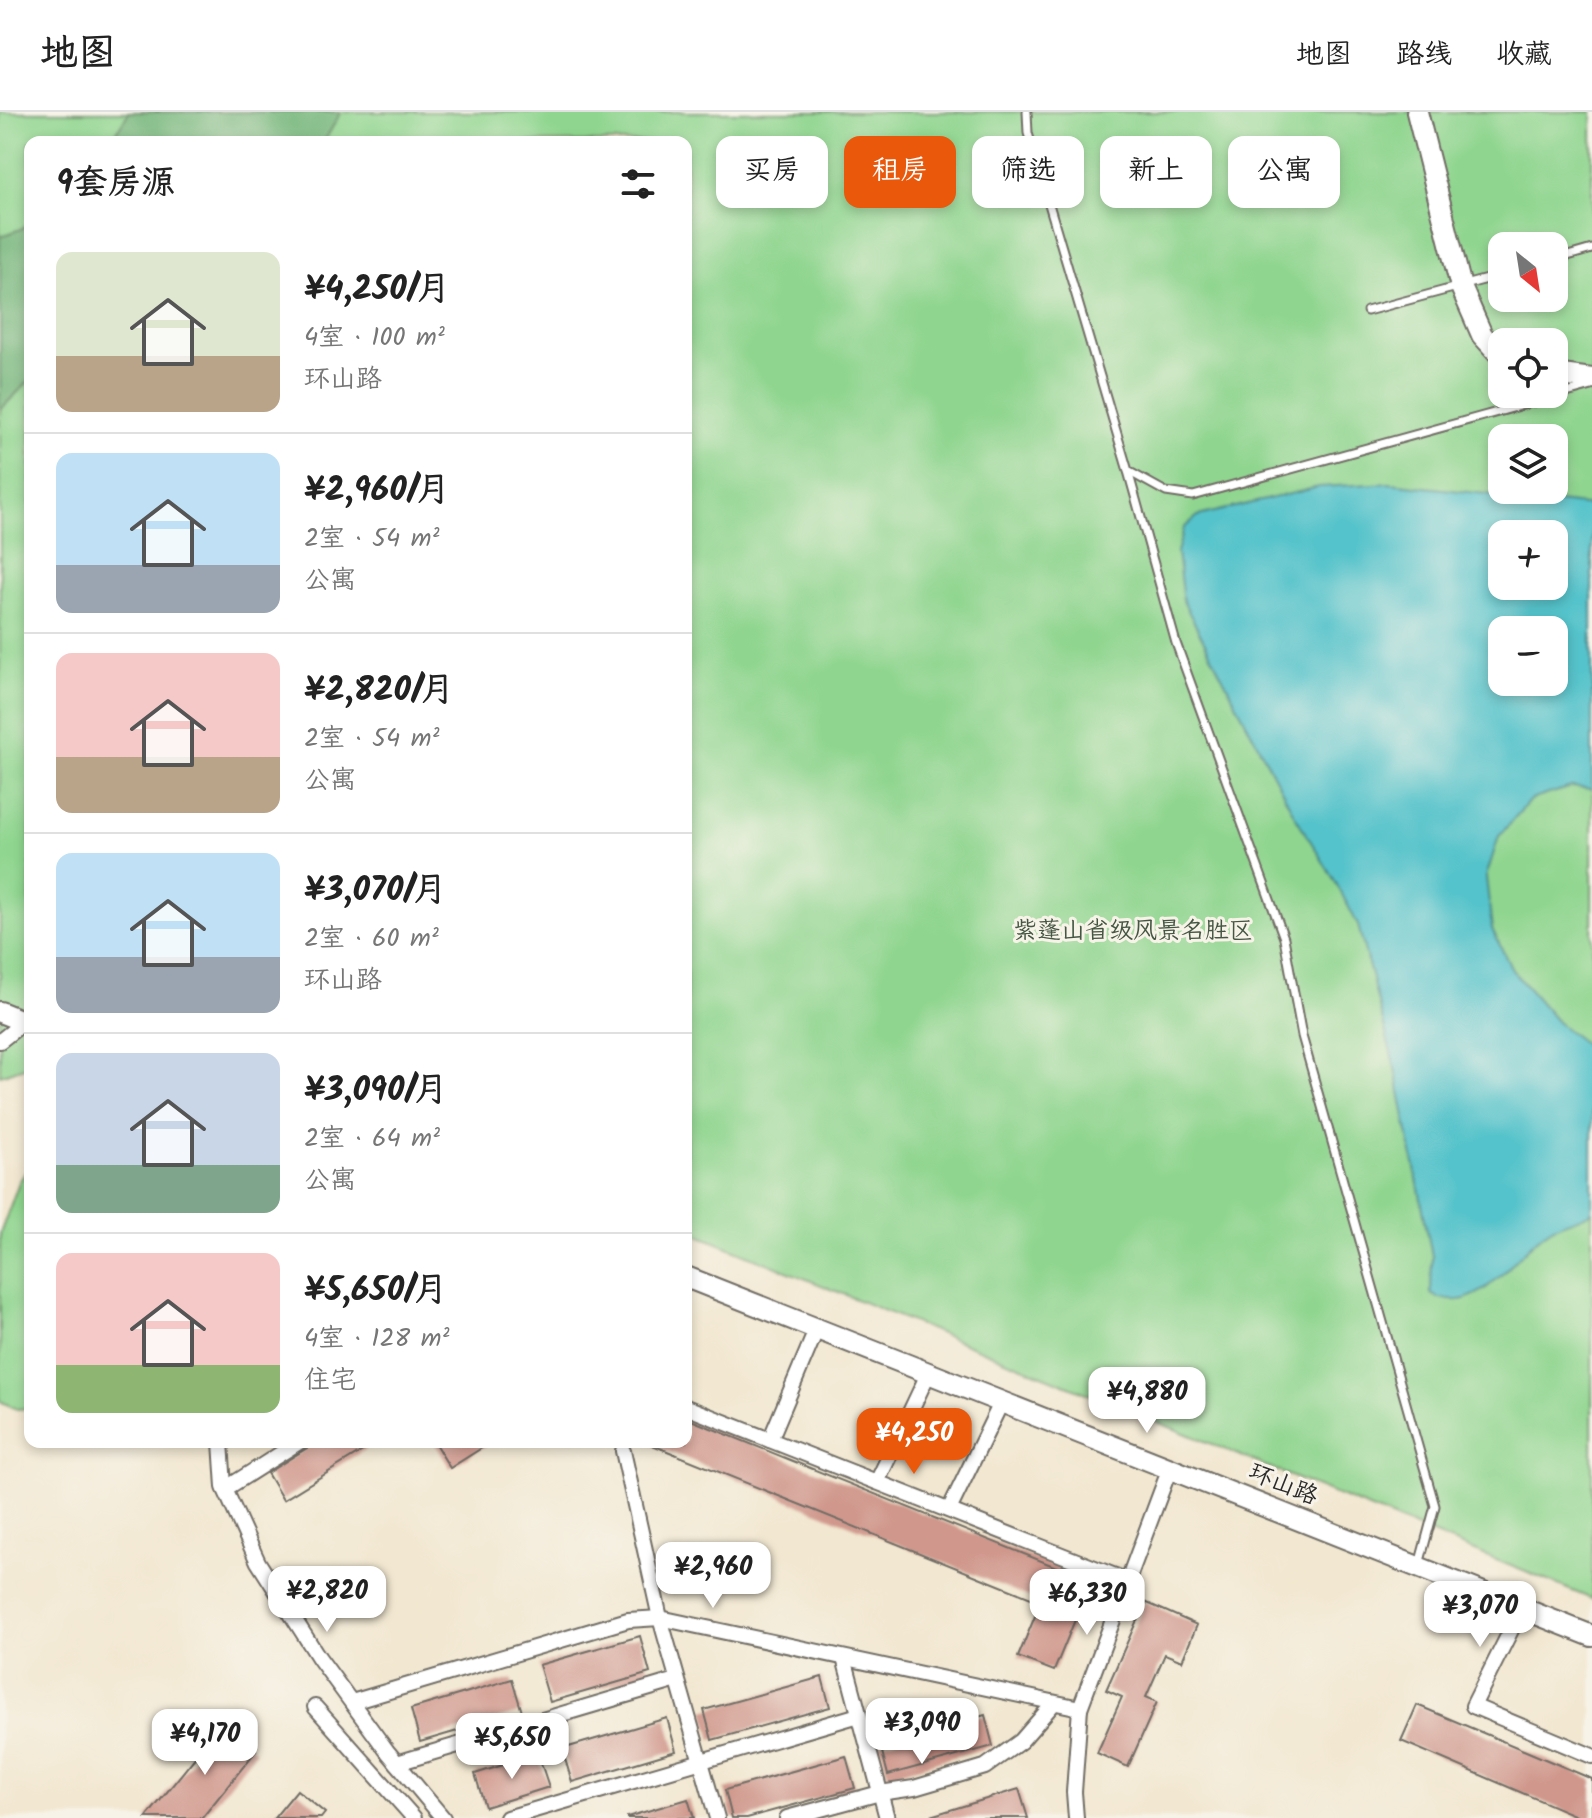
<!DOCTYPE html>
<html lang="zh">
<head>
<meta charset="utf-8">
<style>
	:root { --surface:#fff; --page:#f6f6f6; --text:#222; --muted:#767676; --line:#e0e0e0; --accent:#ea580c }
	body { margin:0; font-family:Kalam,"LXGW WenKai TC",sans-serif; background:var(--page); color:var(--text); height:100vh; display:flex; flex-direction:column; font-size:30px; white-space:nowrap }
	* { box-sizing:border-box; margin:0 }
	p { font-size:26px; color:var(--muted) }
	.icon { flex:none; width:44px; height:44px; fill:none; stroke:currentColor; stroke-width:2; stroke-linecap:round; stroke-linejoin:round }
	.map { position:relative; flex:1; overflow:hidden }
	.panel { position:absolute; left:24px; top:24px; width:668px; height:1312px; display:flex; flex-direction:column; background:var(--surface); border-radius:16px; box-shadow:0 4px 12px #0003 }
	.panel>* { flex:none }
	.guide { position:absolute; left:716px; top:24px; width:756px; height:72px; display:flex; gap:16px }
	.needle { width:52px; rotate:150deg }
	.controls { position:absolute; left:1488px; top:120px; display:grid; gap:16px }
	.controls a { display:grid; place-items:center; width:80px; height:80px; border-radius:16px; background:var(--surface); box-shadow:0 4px 12px #0003; font-size:40px }
	.price { position:absolute; translate:-50% -68px; padding:0 18px; border-radius:16px; background:#fff; color:#222; font-size:26px; line-height:52px; filter:drop-shadow(0 2px 4px #0008) }
	.price::after { content:''; position:absolute; left:50%; top:48px; width:24px; height:18px; margin-left:-12px; background:inherit; clip-path:polygon(0 0,100% 0,50% 100%) }
	.price.on { background:var(--accent); color:#fff }
	ul { padding:0; list-style:none }
	li { display:flex; align-items:center; gap:24px; height:200px; padding:0 32px }
	li+li { border-top:2px solid var(--line) }
	li span { display:grid; place-items:center; flex:none; width:224px; height:160px; border-radius:16px; color:#555 }
	li>.icon { margin-inline-start:auto }
	span .icon { width:96px; height:96px; fill:#fffc; stroke-width:1 }
	li b { font-size:34px }
	h2 { display:flex; justify-content:space-between; align-items:center; height:96px; padding:0 32px; font-size:34px }
	.tag { padding:0 28px; border-radius:16px; background:var(--surface); box-shadow:0 4px 12px #0003; font-size:28px; line-height:72px }
	.tag.on { background:var(--accent); color:#fff }
	header { display:flex; align-items:center; gap:48px; box-sizing:border-box; height:112px; padding:0 40px; background:var(--surface); border-bottom:2px solid var(--line) }
	header strong { font-size:38px }
	nav { display:flex; gap:44px; margin-inline-start:auto; font-size:28px }
	.map>svg:first-child { display:block }
	.green { fill:#8fd58f; stroke:#5d805d; stroke-width:2; fill-rule:evenodd }
	.forest { fill:#73b67a; stroke:#4f7052; stroke-width:2 }
	.water { fill:#55c3cb; stroke:#40777b; stroke-width:2; fill-rule:evenodd }
	.building { fill:#d0978c }
	.lines { fill:none; stroke-linecap:round; stroke-linejoin:round }
	.lane-casing { stroke:#716d65; stroke-width:11 }
	.street-casing { stroke:#716d65; stroke-width:18 }
	.secondary-casing { stroke:#716d65; stroke-width:24 }
	.lane { stroke:#fff; stroke-width:7 }
	.street { stroke:#fff; stroke-width:14 }
	.secondary { stroke:#fff; stroke-width:20 }
	.labels { text-anchor:middle; dominant-baseline:central; stroke-width:6; stroke-linejoin:round; paint-order:stroke }
	.park-label { font-size:24px; fill:#445644; stroke:#f7f3e8 }
	.street-label { font-size:24px; fill:#2b2b2b; stroke:#f7f3e8 }
</style>
</head>
<body>
<header>
<strong>地图</strong>
<nav><a>地图</a><a>路线</a><a>收藏</a></nav>
</header>
<div class="map">
<svg width="1592" height="1706" viewBox="0 0 1592 1706">
	<rect width="100%" height="100%" fill="#f7f3e8"/>
	<filter id="ink" filterUnits="userSpaceOnUse"><feTurbulence type="fractalNoise" baseFrequency=".0125" numOctaves="2"/><feDisplacementMap in="SourceGraphic" scale="16" xChannelSelector="R" yChannelSelector="G"/><feConvolveMatrix kernelMatrix="1 2 1 2 8 2 1 2 1" color-interpolation-filters="sRGB"/></filter>
	<filter id="wash" filterUnits="userSpaceOnUse"><feTurbulence type="fractalNoise" baseFrequency=".006" numOctaves="4" result="noise"/><feDisplacementMap in="SourceGraphic" scale="32" xChannelSelector="R" yChannelSelector="G"/><feGaussianBlur stdDeviation="1.8" result="paint"/><feColorMatrix in="noise" values="0 0 0 0 0 0 0 0 0 0 0 0 0 0 0 0 0 1.4 0 .05"/><feComposite in="paint" operator="in"/></filter>
	<g filter="url(#wash)">
		<rect width="100%" height="100%" fill="#f2e7d0"/>
		<!-- green -->
		<g class="green">
			<path d="M0,0h1592v1487l-906,-369v-1088h-656v923l-30,10zM1502,134h52v52h-52zM1502,230h52v52h-52zM1502,326h52v52h-52zM1502,422h52v52h-52zM1502,518h52v52h-52z"/>
			<polygon points="30,1054 30,1296 17,1297 0,1289 0,1122 19,1070"/>
		</g>
		<!-- forest -->
		<g class="forest">
			<polygon points="129,0 341,0 324,30 110,30"/>
			<polygon points="30,113 30,268 0,298 0,125"/>
		</g>
		<!-- water -->
		<path class="water" d="M1390,371l202,23v283l-21,-2 -41,13 -31,36 -13,41 6,52 20,41 45,52 35,28v161c-12,8 -27,10 -40,17 -37,21 -71,94 -121,66l1,-38 -35,-180 -39,-151 -23,-44 -41,-67 -111,-213 -6,-49 7,-24 14,-12 121,-29zM1502,422h52v52h-52zM1502,518h52v52h-52z"/>
		<g id="blocks">
			<!-- building -->
			<g class="building">
				<polygon points="686,1306 1091,1469 1054,1559 1018,1545 1041,1490 645,1330 686,1330"/>
				<polygon points="317,1330 377,1330 283,1388 267,1361"/>
				<polygon points="434,1330 491,1330 450,1356"/>
				<polygon points="1145,1490 1197,1513 1182,1549 1165,1542 1146,1585 1157,1590 1128,1655 1097,1641 1122,1585 1106,1578"/>
				<polygon points="640,1524 650,1561 550,1590 539,1553"/>
				<polygon points="822,1565 830,1595 712,1628 704,1598"/>
				<polygon points="512,1567 522,1600 420,1630 411,1597"/>
				<polygon points="1417,1593 1592,1667 1592,1706 1581,1706 1401,1629"/>
				<polygon points="985,1603 993,1634 888,1663 880,1632"/>
				<polygon points="667,1606 676,1639 572,1670 562,1637"/>
				<polygon points="222,1612 256,1639 202,1706 146,1706"/>
				<polygon points="538,1642 549,1675 485,1695 475,1662"/>
				<polygon points="846,1644 855,1676 747,1706 732,1706 725,1678"/>
				<polygon points="1019,1677 1028,1706 927,1706 927,1705"/>
				<polygon points="297,1678 325,1701 321,1706 274,1706"/>
				<polygon points="688,1687 694,1706 627,1706 627,1705"/>
			</g>
		</g>
	</g>
	<g filter="url(#ink)">
		<use href="#blocks" fill-opacity="0" stroke="#716d65" stroke-width="2"/>
		<g class="lines">
			<defs>
				<g id="lane">
					<polyline points="1027,0 1028,21 1128,359 1166,380 1193,384 1592,274"/>
					<polyline points="1554,148 1592,137"/>
					<polyline points="1367,199 1502,163"/>
					<polyline points="1128,359 1176,531 1284,826 1302,924 1435,1394 1419,1453"/>
				</g>
				<g id="street">
					<polyline points="0,929 24,910"/>
					<polyline points="686,1295 1128,1469"/>
					<polyline points="770,1328 817,1216"/>
					<polyline points="221,1330 224,1375 258,1450 319,1546 387,1639 443,1706"/>
					<polyline points="623,1339 660,1506 717,1706"/>
					<polyline points="877,1370 929,1260"/>
					<polyline points="225,1377 299,1330"/>
					<polyline points="949,1398 1002,1289"/>
					<polyline points="1522,1496 1473,1594 1592,1644"/>
					<polyline points="844,1546 887,1706"/>
					<polyline points="352,1590 628,1508 660,1506 1080,1596"/>
					<polyline points="315,1595 414,1706"/>
					<polyline points="397,1651 677,1568"/>
					<polyline points="507,1706 859,1603"/>
					<polyline points="787,1706 880,1681 914,1676 985,1655 1021,1629 1054,1591"/>
					<polyline points="1076,1706 1074,1680 1080,1596 1170,1356"/>
				</g>
				<g id="secondary">
					<polyline points="1417,0 1461,175 1482,223 1502,245"/>
					<polyline points="1554,262 1592,267"/>
					<polyline points="0,900 30,912"/>
					<polyline points="686,1165 1592,1524"/>
				</g>
			</defs>
			<!-- lane casing -->
			<use href="#lane" class="lane-casing"/>
			<!-- street casing -->
			<use href="#street" class="street-casing"/>
			<!-- secondary casing -->
			<use href="#secondary" class="secondary-casing"/>
			<!-- lane -->
			<use href="#lane" class="lane"/>
			<!-- street -->
			<use href="#street" class="street"/>
			<!-- secondary -->
			<use href="#secondary" class="secondary"/>
		</g>
	</g>
	<g class="labels">
		<!-- park labels -->
		<g class="park-label">
			<text x="1133" y="819">紫蓬山省级风景名胜区</text>
		</g>
		<!-- street labels -->
		<g class="street-label">
			<text transform="translate(1283 1373) rotate(22)">环山路</text>
		</g>
	</g>
</svg>
<div class="controls">
<a><svg class="needle" viewBox="-14 -14 28 28"><path d="M0-13l5 13h-10z" fill="#e53935"/><path d="M0 13l5-13h-10z" fill="#767676"/></svg></a>
<a><svg class="icon" aria-label="locate" viewBox="0 0 24 24"><circle cx="12" cy="12" r="6"/><path d="M12 2v4M12 18v4M2 12h4M18 12h4"/></svg></a>
<a><svg class="icon" aria-label="layers" viewBox="0 0 24 24"><path d="M12 4l9 5-9 5-9-5zM3 14l9 5 9-5"/></svg></a>
<a>+</a>
<a>−</a>
</div>
<b class="price" style="left:1147px;top:1323px">¥4,880</b>
<b class="price on" style="left:914px;top:1364px">¥4,250</b>
<b class="price" style="left:713px;top:1498px">¥2,960</b>
<b class="price" style="left:327px;top:1522px">¥2,820</b>
<b class="price" style="left:1087px;top:1525px">¥6,330</b>
<b class="price" style="left:1480px;top:1537px">¥3,070</b>
<b class="price" style="left:922px;top:1654px">¥3,090</b>
<b class="price" style="left:205px;top:1665px">¥4,170</b>
<b class="price" style="left:512px;top:1669px">¥5,650</b>
<div class="guide">
<a class="tag">买房</a>
<a class="tag on">租房</a>
<a class="tag">筛选</a>
<a class="tag">新上</a>
<a class="tag">公寓</a>
</div>
<section class="panel">
<h2>9套房源<svg class="icon" aria-label="filters" viewBox="0 0 24 24"><path d="M4 7h16M4 17h16"/><circle cx="9" cy="7" r="2"/><circle cx="15" cy="17" r="2"/></svg></h2>
<ul>
<li><span style="background:linear-gradient(#dfe7d0 65%,#b9a48a 0)"><svg class="icon" aria-label="home" viewBox="0 0 24 24"><path d="M3 11l9-7 9 7M6 9v11h12V9"/></svg></span><div><b>¥4,250/月</b><p>4室 · 100 m²</p><p>环山路</p></div></li>
<li><span style="background:linear-gradient(#bfe0f5 70%,#9aa5b1 0)"><svg class="icon" aria-label="home" viewBox="0 0 24 24"><path d="M3 11l9-7 9 7M6 9v11h12V9"/></svg></span><div><b>¥2,960/月</b><p>2室 · 54 m²</p><p>公寓</p></div></li>
<li><span style="background:linear-gradient(#f6c9c9 65%,#b9a48a 0)"><svg class="icon" aria-label="home" viewBox="0 0 24 24"><path d="M3 11l9-7 9 7M6 9v11h12V9"/></svg></span><div><b>¥2,820/月</b><p>2室 · 54 m²</p><p>公寓</p></div></li>
<li><span style="background:linear-gradient(#bfe0f5 65%,#9aa5b1 0)"><svg class="icon" aria-label="home" viewBox="0 0 24 24"><path d="M3 11l9-7 9 7M6 9v11h12V9"/></svg></span><div><b>¥3,070/月</b><p>2室 · 60 m²</p><p>环山路</p></div></li>
<li><span style="background:linear-gradient(#c9d6e8 70%,#7fa58c 0)"><svg class="icon" aria-label="home" viewBox="0 0 24 24"><path d="M3 11l9-7 9 7M6 9v11h12V9"/></svg></span><div><b>¥3,090/月</b><p>2室 · 64 m²</p><p>公寓</p></div></li>
<li><span style="background:linear-gradient(#f6c9c9 70%,#8fb573 0)"><svg class="icon" aria-label="home" viewBox="0 0 24 24"><path d="M3 11l9-7 9 7M6 9v11h12V9"/></svg></span><div><b>¥5,650/月</b><p>4室 · 128 m²</p><p>住宅</p></div></li>
</ul>
</section>
</div>
</body>
</html>
